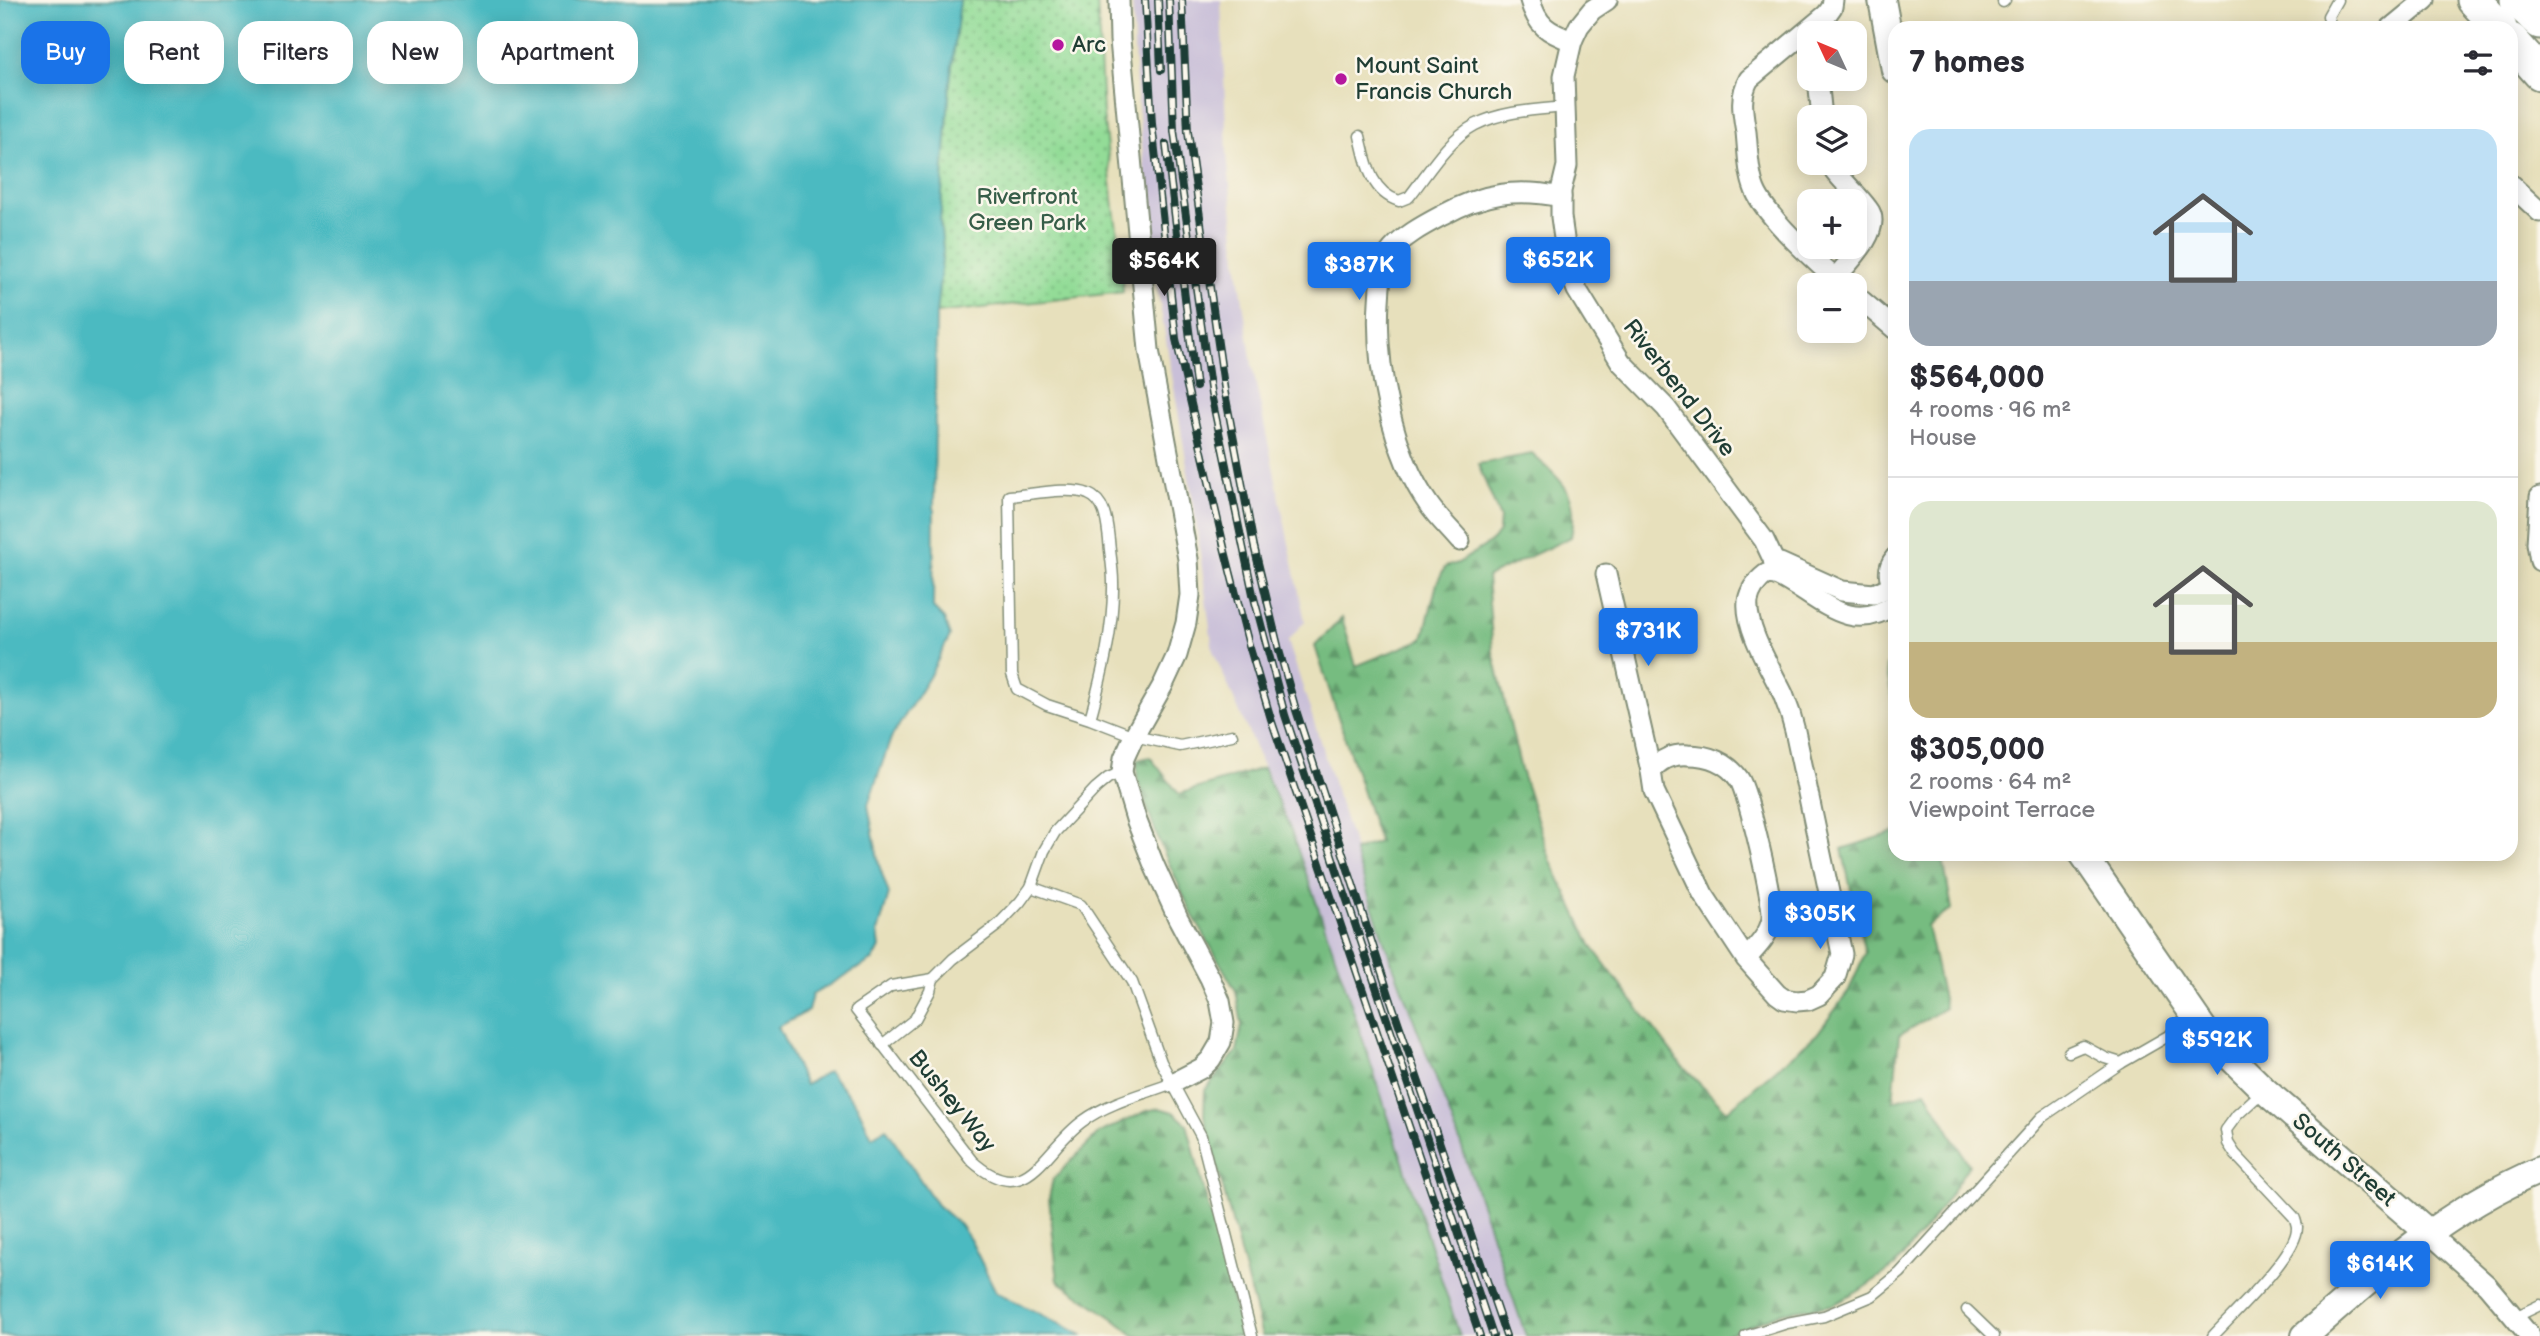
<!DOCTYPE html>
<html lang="en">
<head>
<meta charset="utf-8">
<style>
	:root { --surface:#fff; --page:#f2f2f3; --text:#2b2b33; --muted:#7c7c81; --line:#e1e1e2; --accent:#1a73e8 }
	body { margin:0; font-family:"Balsamiq Sans",sans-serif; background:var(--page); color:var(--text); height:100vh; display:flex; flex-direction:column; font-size:26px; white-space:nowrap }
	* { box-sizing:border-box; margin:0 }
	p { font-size:23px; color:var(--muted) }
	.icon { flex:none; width:38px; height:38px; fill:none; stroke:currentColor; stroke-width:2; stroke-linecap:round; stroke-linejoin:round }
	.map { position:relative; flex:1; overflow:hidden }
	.drawer { position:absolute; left:1888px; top:21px; width:630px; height:840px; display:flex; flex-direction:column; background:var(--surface); border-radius:21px; box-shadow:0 4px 18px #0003 }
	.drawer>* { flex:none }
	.banner { position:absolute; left:21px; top:21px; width:665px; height:63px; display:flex; gap:14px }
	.needle { width:46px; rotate:314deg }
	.tools { position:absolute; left:1797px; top:21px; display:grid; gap:14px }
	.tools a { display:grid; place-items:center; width:70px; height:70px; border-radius:14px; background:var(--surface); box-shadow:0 4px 18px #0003; font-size:35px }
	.price { position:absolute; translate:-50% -60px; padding:0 16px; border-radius:7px; background:var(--accent); color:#fff; font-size:23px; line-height:46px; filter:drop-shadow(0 2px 4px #0008) }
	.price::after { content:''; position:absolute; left:50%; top:42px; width:21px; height:16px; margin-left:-10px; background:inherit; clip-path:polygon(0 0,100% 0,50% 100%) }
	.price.selected { background:#222; color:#fff }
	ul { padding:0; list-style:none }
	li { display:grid; align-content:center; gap:14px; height:371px; padding:0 21px }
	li+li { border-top:2px solid var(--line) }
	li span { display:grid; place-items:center; height:217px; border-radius:21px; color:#555 }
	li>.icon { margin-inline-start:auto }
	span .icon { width:126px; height:126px; fill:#fffc; stroke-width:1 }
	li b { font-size:30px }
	h2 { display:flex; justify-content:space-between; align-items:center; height:84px; padding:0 21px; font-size:30px }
	.chip { padding:0 24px; border-radius:21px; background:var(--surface); box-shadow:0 4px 18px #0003; font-size:24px; line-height:63px }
	.chip.selected { background:var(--accent); color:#fff }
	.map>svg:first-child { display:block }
	.railway { fill:#c9bfd8 }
	.forest { fill:url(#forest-firs); stroke:#4a7c5a; stroke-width:2 }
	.park { fill:url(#park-dots); stroke:#598c66; stroke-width:2 }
	.water { fill:#4bbac1; stroke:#357c7a; stroke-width:2 }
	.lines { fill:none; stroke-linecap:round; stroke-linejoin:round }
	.lane-casing { stroke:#838e78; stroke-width:13 }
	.street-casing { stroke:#838e78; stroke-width:23 }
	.secondary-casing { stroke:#838e78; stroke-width:30 }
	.highway-casing { stroke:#838e78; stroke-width:37 }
	.lane { stroke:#fff; stroke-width:10 }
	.street { stroke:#fff; stroke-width:19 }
	.secondary { stroke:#fff; stroke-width:26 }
	.highway { stroke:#fff; stroke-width:33 }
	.rail-casing { stroke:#1f3d34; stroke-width:8 }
	.rail { stroke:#fbf7ec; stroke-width:5; stroke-dasharray:16; stroke-linecap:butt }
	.poi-dot { fill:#b5179e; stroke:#fbf7ec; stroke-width:2.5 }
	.labels { text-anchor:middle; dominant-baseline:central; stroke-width:5; stroke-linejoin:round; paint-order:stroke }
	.poi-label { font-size:23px; fill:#1f3d34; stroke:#fbf7ec; text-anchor:start }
	.park-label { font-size:23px; fill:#365d48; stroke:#fbf7ec }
	.street-label { font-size:23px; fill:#1f3d34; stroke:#fbf7ec }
</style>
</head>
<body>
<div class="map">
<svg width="2540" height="1336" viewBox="0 0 2540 1336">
	<defs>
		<pattern id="forest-firs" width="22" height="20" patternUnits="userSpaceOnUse" patternTransform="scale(1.75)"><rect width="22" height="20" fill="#76bc80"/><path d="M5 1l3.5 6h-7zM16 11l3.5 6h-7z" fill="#609a6a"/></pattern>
		<pattern id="park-dots" width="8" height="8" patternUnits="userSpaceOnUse" patternTransform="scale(1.75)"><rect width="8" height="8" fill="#93dc97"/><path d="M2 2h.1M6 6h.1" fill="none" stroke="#77b47c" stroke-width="1.8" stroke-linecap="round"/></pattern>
	</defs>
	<rect width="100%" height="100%" fill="#fbf7ec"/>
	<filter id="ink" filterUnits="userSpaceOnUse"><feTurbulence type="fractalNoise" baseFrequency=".0143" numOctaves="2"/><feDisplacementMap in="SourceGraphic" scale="14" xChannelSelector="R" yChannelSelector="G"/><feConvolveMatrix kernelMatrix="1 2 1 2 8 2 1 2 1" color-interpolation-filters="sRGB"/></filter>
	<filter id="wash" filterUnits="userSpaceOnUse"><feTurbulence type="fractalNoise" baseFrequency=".00686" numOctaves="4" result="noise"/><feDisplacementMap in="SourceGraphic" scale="28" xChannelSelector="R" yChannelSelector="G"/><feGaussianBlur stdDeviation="1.57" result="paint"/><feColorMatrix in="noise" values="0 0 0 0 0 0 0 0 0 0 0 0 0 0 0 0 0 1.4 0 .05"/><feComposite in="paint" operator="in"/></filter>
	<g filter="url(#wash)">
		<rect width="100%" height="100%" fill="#e7e0bc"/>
		<!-- railway -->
		<polygon class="railway" points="1132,0 1221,0 1227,155 1237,260 1252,365 1305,621 1288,641 1385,944 1460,1142 1526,1336 1460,1336 1338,964 1290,828 1213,651 1194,507 1155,274 1136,86"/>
		<!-- forest -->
		<g class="forest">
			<path d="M1532,454c31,28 48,39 39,83l-84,40 6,75 28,118 29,89 42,88 89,118 46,46 90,-77 32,-43 16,-38 -23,-104 53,-17v22h47l10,55 -25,17 18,82 -46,27 -6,66 33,-10 43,74 -35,53 -39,48 -36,25 -26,14 -50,7 -60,24h-197l-66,-194 -75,-198 -31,-93 25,-9 -64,-196 27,-28 14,48 67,-27 14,-56 8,-16 13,-4 33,-21 8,-11 1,-13 -22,-54z"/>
			<polygon points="1895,661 1895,713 1886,666"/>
			<polygon points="1150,757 1179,794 1263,768 1290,828 1338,964 1460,1336 1262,1336 1204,1116 1205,1090 1237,1051 1242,1025 1236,991 1191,912 1158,839 1137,778 1137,760"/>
			<polygon points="1159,1108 1173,1112 1187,1124 1242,1336 1135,1336 1114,1319 1058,1281 1049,1198 1053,1179 1099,1133 1147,1111"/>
		</g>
		<!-- park -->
		<polygon class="park" points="960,0 1097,0 1103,114 1115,216 1120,249 1126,255 1128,272 1122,278 1123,292 936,313 943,250 940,221 950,82"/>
		<!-- water -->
		<polygon class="water" points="0,0 960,0 950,82 940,221 943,250 936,313 933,608 944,619 950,636 929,677 891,738 868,805 879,865 889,894 878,932 880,947 874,959 812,995 808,1011 778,1027 805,1085 828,1071 857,1105 872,1137 886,1128 937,1205 960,1225 971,1241 996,1292 1084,1336 0,1336"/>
	</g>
	<g filter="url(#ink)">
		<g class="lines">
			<defs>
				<g id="lane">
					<polyline points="2003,2 2005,0"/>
					<polyline points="2331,28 2328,16 2337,0"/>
					<path d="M1360,136c6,25 10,56 39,65l10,-4c19,-24 38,-57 66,-72 27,-14 60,-15 90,-18"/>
					<path d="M1090,719l-43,-14 -30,-16 -5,-15 -3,-178c20,-1 61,-10 79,-2 18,7 19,30 21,46 1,14 4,28 4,42 1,46 -11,93 -23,137l44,17 46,10 52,-11"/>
					<polyline points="1031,887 1081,905 1132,982 1161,1062 1201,1136 1252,1336"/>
					<path d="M933,979l-42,7 -35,24 116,151c56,50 70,-11 111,-40 26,-19 61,-27 90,-38"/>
					<polyline points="882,1045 915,1019 930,991 933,979 953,959 998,925 1020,902 1031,887 1044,851 1055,832 1096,788 1108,778 1122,772"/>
					<polyline points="2069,1052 2083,1046 2105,1058 2121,1063 2196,1020"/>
					<polyline points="1967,1310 1994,1336"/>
					<polyline points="2515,1317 2540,1305"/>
					<polyline points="1746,1336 1787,1323 1824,1316 1872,1296 1900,1273 2042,1117 2121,1063"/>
					<path d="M2213,1336c19,-21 85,-82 84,-109 0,-1 -2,-9 -3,-10l-59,-63 -7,-11 -2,-13 11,-15 27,-25"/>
				</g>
				<g id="street">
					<polyline points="1119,0 1120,40 1149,350 1188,559 1190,595 1186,623 1177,655 1163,685 1134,736 1124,758 1122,772 1136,819 1154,865 1178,918 1210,978 1220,1001 1224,1023 1221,1042 1211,1059 1202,1068 1173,1083"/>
					<path d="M1530,0c7,26 18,32 42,41"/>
					<path d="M1607,0l-15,10 -13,16 -7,15 -8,35 3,90 -6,25v26l7,50 9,23 44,72 45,46 98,132 9,19 3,16c40,18 72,63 119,29"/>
					<path d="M1833,0l-1,7 -5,7 -78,65c-10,18 -6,34 -3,53 2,19 2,41 9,58 11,27 65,76 88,95"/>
					<polyline points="2391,28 2425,0"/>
					<polyline points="1818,79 1822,117"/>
					<path d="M1829,163c11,17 27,29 39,46 16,20 -21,55 -33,69"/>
					<polyline points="2511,185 2540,212"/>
					<polyline points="1855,295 1895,329"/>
					<polyline points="2540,497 2537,543 2540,561"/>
					<path d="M1460,541c-10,-12 -22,-23 -31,-36 -37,-52 -54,-140 -50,-203 1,-14 1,-34 9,-47 11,-17 38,-31 55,-40 40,-22 74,-27 118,-18"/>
					<path d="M1895,558c-8,10 -7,20 0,30"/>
					<polyline points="1780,563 1842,591 1874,594 1893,585"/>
					<polyline points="1606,574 1651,771"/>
					<path d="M1746,959c11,-12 23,-24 26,-40 2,-15 -24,-128 -33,-140 -12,-17 -31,-24 -51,-24 -14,-1 -28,4 -37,16l3,20 49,103 43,65 31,35 7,5 13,2 11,-1 11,-5 16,-17 7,-24 -47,-223c-3,-13 -7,-25 -12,-37 -12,-25 -38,-66 -35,-93 2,-12 9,-20 18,-27l10,1"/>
					<polyline points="2428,1232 2487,1285 2530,1336"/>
				</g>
				<g id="secondary">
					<polyline points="1882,0 1895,70"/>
					<polyline points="2083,854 2207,1034 2264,1090 2428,1232"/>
					<path d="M2305,1336c74,-66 143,-127 235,-166"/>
				</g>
				<g id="highway">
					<polyline points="2474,0 2500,28"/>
					<polyline points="2517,0 2540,22"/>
					<polyline points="2511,40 2540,73"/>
				</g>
			</defs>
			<!-- lane casing -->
			<use href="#lane" class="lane-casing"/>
			<!-- street casing -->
			<use href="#street" class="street-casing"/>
			<!-- secondary casing -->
			<use href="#secondary" class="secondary-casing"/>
			<!-- highway casing -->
			<use href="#highway" class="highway-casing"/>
			<!-- lane -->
			<use href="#lane" class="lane"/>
			<!-- street -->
			<use href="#street" class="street"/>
			<!-- secondary -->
			<use href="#secondary" class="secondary"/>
			<!-- highway -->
			<use href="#highway" class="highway"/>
			<defs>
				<g id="rail">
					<polyline points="1145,0 1152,124 1176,339 1225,551 1249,645 1271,719 1480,1336"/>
					<polyline points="1158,0 1161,70"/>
					<polyline points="1169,0 1174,131 1211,394 1253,594 1285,715 1493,1336"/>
					<polyline points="1182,0 1188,132 1225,393 1254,546 1279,650 1296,710 1393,1007 1506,1336"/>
					<polyline points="1166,144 1196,387"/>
				</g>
			</defs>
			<!-- rail casing -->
			<use href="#rail" class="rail-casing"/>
			<!-- rail -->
			<use href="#rail" class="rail"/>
		</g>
	</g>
	<!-- markers -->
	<g class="poi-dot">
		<circle cx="1058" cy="45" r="7"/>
		<circle cx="1341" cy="79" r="7"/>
	</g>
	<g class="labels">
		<!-- poi labels -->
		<g class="poi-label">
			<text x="1072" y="45">Arc</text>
			<text x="1355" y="66">Mount Saint<tspan x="1355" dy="26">Francis Church</tspan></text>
		</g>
		<!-- park labels -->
		<g class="park-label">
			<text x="1027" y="197">Riverfront<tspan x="1027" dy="26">Green Park</tspan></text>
		</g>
		<!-- street labels -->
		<g class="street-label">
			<text transform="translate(1679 388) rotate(52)">Riverbend Drive</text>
			<text transform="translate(952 1101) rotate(51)">Bushey Way</text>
			<text transform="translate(2344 1160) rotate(41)">South Street</text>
		</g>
	</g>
</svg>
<div class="tools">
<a><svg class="needle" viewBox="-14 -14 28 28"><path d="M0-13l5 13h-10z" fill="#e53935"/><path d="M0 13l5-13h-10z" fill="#7c7c81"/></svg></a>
<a><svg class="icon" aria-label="layers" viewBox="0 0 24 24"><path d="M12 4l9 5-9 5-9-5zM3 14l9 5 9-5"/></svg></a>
<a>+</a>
<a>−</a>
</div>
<b class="price" style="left:1558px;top:297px">$652K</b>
<b class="price selected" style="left:1164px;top:298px">$564K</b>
<b class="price" style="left:1359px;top:302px">$387K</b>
<b class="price" style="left:1648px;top:668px">$731K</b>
<b class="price" style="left:1820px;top:951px">$305K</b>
<b class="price" style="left:2217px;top:1077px">$592K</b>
<b class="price" style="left:2380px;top:1301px">$614K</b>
<div class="banner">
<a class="chip selected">Buy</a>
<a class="chip">Rent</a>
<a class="chip">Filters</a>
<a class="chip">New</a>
<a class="chip">Apartment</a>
</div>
<section class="drawer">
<h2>7 homes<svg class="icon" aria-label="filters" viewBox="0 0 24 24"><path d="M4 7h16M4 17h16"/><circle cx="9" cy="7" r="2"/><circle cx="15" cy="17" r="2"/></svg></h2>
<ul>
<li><span style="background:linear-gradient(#bfe0f5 70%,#9aa5b1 0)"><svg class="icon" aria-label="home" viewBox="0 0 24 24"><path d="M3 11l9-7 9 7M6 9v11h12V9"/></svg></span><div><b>$564,000</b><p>4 rooms · 96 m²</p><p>House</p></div></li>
<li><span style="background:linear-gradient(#dfe7d0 65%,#c2b280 0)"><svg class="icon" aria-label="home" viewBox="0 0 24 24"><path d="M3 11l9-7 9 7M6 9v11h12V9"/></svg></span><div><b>$305,000</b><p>2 rooms · 64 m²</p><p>Viewpoint Terrace</p></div></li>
</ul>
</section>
</div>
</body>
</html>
